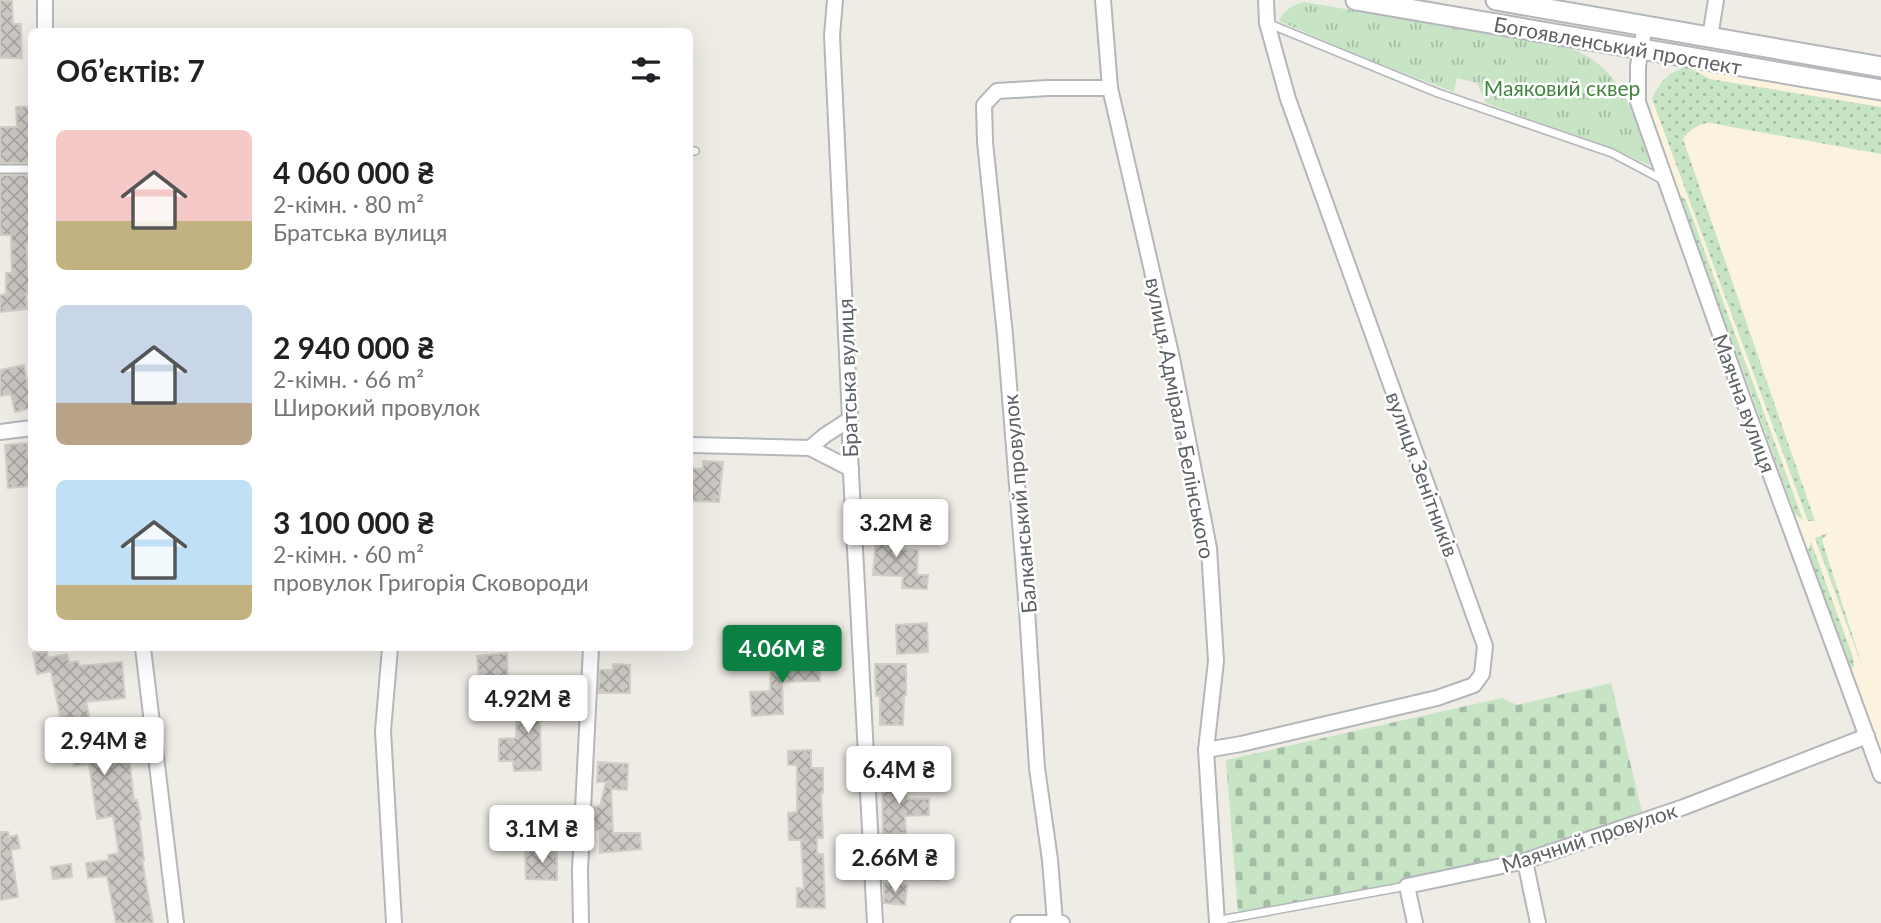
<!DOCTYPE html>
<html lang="uk">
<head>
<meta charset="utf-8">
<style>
	:root { --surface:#fff; --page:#f6f6f6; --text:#202124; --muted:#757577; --accent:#0b8043 }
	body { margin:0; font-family:Lato,sans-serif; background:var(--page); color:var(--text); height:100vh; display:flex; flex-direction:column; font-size:26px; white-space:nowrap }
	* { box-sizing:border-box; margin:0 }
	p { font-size:23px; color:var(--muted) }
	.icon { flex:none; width:38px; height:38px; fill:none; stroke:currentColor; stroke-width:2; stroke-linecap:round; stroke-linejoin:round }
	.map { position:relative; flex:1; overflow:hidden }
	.sheet { position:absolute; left:28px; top:28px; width:665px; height:623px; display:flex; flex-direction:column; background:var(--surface); border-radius:10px; box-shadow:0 7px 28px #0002 }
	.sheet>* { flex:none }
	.price { position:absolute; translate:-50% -60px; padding:0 16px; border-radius:7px; background:#fff; color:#222; font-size:23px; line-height:46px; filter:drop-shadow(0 2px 4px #0008) }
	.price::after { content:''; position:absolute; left:50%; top:42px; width:21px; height:16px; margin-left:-10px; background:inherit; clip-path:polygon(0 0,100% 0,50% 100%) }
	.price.selected { background:var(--accent); color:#fff }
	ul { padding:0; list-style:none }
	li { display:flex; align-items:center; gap:21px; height:175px; padding:0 28px }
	li span { display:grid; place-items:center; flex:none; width:196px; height:140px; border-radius:10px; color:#555 }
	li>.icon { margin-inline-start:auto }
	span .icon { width:84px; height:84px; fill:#fffc; stroke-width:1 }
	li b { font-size:30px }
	h2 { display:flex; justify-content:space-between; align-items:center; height:84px; padding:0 28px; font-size:30px }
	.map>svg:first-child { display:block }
	.commercial { fill:#fcf3df }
	.grass { fill:url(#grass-dots) }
	.cemetery { fill:url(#cemetery-stones) }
	.park { fill:url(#park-tufts) }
	.building { fill:url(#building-cross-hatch); stroke:#d3cec5; stroke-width:2 }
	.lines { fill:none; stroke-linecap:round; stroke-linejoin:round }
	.lane-casing { stroke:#b3b7ba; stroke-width:10 }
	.street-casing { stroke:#b3b7ba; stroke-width:18 }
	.secondary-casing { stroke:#b3b6ba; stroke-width:23 }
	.lane { stroke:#fff; stroke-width:7 }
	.street { stroke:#fff; stroke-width:14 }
	.secondary { stroke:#fff; stroke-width:19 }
	.labels { text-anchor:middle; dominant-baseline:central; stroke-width:5; stroke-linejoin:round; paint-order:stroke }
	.street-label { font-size:21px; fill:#5e6265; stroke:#fff }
	.park-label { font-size:21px; fill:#3f853d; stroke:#fff }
</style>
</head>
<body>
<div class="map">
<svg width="1881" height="923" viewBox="0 0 1881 923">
	<defs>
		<pattern id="grass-dots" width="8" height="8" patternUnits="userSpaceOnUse" patternTransform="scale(1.75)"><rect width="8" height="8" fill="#c7e4c5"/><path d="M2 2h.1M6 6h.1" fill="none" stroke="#a5bca4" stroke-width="1.8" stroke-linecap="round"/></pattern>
		<pattern id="cemetery-stones" width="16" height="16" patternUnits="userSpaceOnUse" patternTransform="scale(1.75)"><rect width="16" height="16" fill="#c7e4c5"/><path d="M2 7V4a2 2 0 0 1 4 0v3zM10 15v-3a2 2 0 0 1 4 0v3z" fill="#a5bca4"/></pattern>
		<pattern id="park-tufts" width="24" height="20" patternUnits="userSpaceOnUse" patternTransform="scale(1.75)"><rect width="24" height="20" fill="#c7e4c5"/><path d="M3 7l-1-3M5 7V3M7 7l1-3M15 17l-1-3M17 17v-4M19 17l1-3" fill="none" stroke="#a5bca4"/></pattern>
		<pattern id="building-cross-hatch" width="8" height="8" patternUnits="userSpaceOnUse" patternTransform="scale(1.75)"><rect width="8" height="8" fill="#cbc7c3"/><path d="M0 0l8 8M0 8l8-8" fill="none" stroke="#a8a5a2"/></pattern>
	</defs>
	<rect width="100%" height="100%" fill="#efece6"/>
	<!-- commercial -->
	<polygon class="commercial" points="1686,66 1881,100 1881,751 1714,293 1652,117 1652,99 1658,86 1676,70"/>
	<!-- grass -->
	<g class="grass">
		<path d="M1686,66l24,13 171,28v47l-171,-31c-11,0 -21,7 -27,16l132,382h-7l-156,-422c6,-16 18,-27 34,-33z"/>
		<polygon points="1679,195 1686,200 1803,520 1795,514"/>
		<polygon points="1828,533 1822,540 1863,669 1815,538"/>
		<polygon points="1811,542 1853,657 1854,666 1851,669 1808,551"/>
	</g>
	<!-- cemetery -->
	<polygon class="cemetery" points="1611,683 1642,812 1522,856 1410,881 1238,913 1226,760 1502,698 1517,705"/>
	<!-- park -->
	<path class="park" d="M1304,2l259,44c60,18 70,67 88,120l-37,-17 -128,-46 -9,-20 -20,-5 -3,14 -87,-33 -88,-38c4,-11 14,-16 25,-19z"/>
	<!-- building -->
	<g class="building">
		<polygon points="0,0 12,0 13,24 21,24 22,58 0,58"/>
		<polygon points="32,106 32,119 30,119 30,163 0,163 0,127 17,127 16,107"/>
		<polygon points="0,175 32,175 32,244 26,244 28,273 32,273 32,293 26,293 27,309 0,312 0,295 6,294 6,273 12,273 11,235 0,235"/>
		<polygon points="24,365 32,408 15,412 11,394 0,396 0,370"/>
		<polygon points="27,443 28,455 32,454 32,486 8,488 5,445"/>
		<polygon points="703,461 723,462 719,502 690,501 690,468 703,469"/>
		<polygon points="874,522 892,522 893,549 918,550 917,575 928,575 927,589 902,588 903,576 873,575 875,548"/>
		<polygon points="927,623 928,652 897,654 896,625"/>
		<polygon points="47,650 48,658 67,654 69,663 78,661 79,666 122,662 125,698 86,702 92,729 96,729 97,741 127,737 134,801 137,800 141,819 139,819 144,860 142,860 153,923 116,923 107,876 88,878 86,863 109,860 108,855 119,853 113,816 97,819 89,764 74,766 67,731 63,731 51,671 37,674 33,653"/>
		<polygon points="507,653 508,688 480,690 477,656"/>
		<polygon points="771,660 796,660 796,662 819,661 820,681 782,682 783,714 752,716 750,692 770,691"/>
		<polygon points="613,664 630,665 630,693 598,693 600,670 613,670"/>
		<polygon points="875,664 906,664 906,695 904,695 903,725 880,725 880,696 876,696"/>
		<polygon points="558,700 558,720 540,721 541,770 514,771 513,761 499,761 499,739 516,738 516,701"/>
		<polygon points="811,750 811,768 823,768 823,793 821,793 823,838 817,838 817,854 823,854 825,908 797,907 797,888 804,889 801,840 789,840 788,813 797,812 797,765 788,765 788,751"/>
		<polygon points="598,762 628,764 627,790 611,789 613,833 640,833 641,849 600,853 600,830 592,830 593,807 600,806 606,782 597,782"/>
		<polygon points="882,778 907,779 906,799 929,799 929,815 905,816 906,833 883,834"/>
		<polygon points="0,832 8,832 9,837 17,835 20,848 11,850 18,897 0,900"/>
		<polygon points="557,849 557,880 526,879 525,851"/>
		<polygon points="914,858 939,859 938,880 913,879"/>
		<polygon points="71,864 72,877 53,879 51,867"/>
		<polygon points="884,883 907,885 905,905 884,903"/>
	</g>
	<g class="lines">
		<defs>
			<g id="lane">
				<polyline points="1267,23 1438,93 1612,153 1665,181"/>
				<polyline points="690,151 695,151"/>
				<polyline points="0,169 32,169"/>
				<polyline points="1221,923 1226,919 1407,886"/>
			</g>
			<g id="street">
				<polyline points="45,0 45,32"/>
				<polyline points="835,0 832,36 850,419 850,455 875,923"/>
				<polyline points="1103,0 1110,88 1172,358 1209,548 1216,661 1206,750 1217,923"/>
				<polyline points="1645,25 1638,66 1638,102 1744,402 1881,775"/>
				<polyline points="1710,37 1716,0"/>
				<polyline points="0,432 32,428"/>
				<polyline points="690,445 810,448 851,469"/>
				<polyline points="810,448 824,436 850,419"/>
				<polyline points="143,648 176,923"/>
				<polyline points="390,648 383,731 394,923"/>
				<polyline points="1206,750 1241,744 1437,698 1474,685 1482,674 1485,646 1288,99 1267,23 1266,0"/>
				<polyline points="1525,861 1538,923"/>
				<polyline points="1055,922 1050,860 1037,768 1027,610 1005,335 985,142 984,105 997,91 1048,88 1110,88"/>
				<polyline points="581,923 580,870 591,648"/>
				<polyline points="1018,923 1062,923"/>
				<polyline points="1415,923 1407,886 1525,861 1684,807 1867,736"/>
			</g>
			<g id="secondary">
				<polyline points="1356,0 1881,90"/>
				<polyline points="1496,0 1881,67"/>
			</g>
		</defs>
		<!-- lane casing -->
		<use href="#lane" class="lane-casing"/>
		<!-- street casing -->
		<use href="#street" class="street-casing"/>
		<!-- secondary casing -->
		<use href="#secondary" class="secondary-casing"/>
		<!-- lane -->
		<use href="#lane" class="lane"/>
		<!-- street -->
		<use href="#street" class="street"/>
		<!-- secondary -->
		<use href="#secondary" class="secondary"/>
	</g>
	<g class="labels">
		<!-- street labels -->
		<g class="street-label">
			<text transform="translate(1618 45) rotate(10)">Богоявленський проспект</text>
			<text transform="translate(847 378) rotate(-92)">Братська вулиця</text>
			<text transform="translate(1745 403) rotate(70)">Маячна вулиця</text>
			<text transform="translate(1181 418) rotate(79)">вулиця Адмірала Белінського</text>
			<text transform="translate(1423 474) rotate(70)">вулиця Зенітників</text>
			<text transform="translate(1019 504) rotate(-95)">Балканський провулок</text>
			<text transform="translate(1589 837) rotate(-18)">Маячний провулок</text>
		</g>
		<!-- park labels -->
		<g class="park-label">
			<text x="1562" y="87">Маяковий сквер</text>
		</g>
	</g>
</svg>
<b class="price" style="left:896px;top:559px">3.2M ₴</b>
<b class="price selected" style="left:782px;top:685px">4.06M ₴</b>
<b class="price" style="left:528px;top:735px">4.92M ₴</b>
<b class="price" style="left:104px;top:777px">2.94M ₴</b>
<b class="price" style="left:899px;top:806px">6.4M ₴</b>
<b class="price" style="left:542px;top:865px">3.1M ₴</b>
<b class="price" style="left:895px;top:894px">2.66M ₴</b>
<section class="sheet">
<h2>Об’єктів: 7<svg class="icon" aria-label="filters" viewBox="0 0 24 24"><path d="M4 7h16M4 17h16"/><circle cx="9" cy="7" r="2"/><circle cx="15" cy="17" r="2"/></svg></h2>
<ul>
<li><span style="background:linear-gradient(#f6c9c9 65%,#c2b280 0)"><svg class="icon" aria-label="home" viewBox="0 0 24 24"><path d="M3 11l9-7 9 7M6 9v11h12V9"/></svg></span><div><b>4 060 000 ₴</b><p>2-кімн. · 80 m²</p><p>Братська вулиця</p></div></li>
<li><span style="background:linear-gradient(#c9d6e8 70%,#b9a48a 0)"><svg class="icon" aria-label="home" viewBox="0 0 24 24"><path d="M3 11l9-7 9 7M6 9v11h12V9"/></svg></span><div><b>2 940 000 ₴</b><p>2-кімн. · 66 m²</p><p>Широкий провулок</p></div></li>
<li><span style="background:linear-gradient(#bfe0f5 75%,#c2b280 0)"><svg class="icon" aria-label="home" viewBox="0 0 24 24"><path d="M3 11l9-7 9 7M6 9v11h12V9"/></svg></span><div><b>3 100 000 ₴</b><p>2-кімн. · 60 m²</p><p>провулок Григорія Сковороди</p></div></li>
</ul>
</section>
</div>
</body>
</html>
